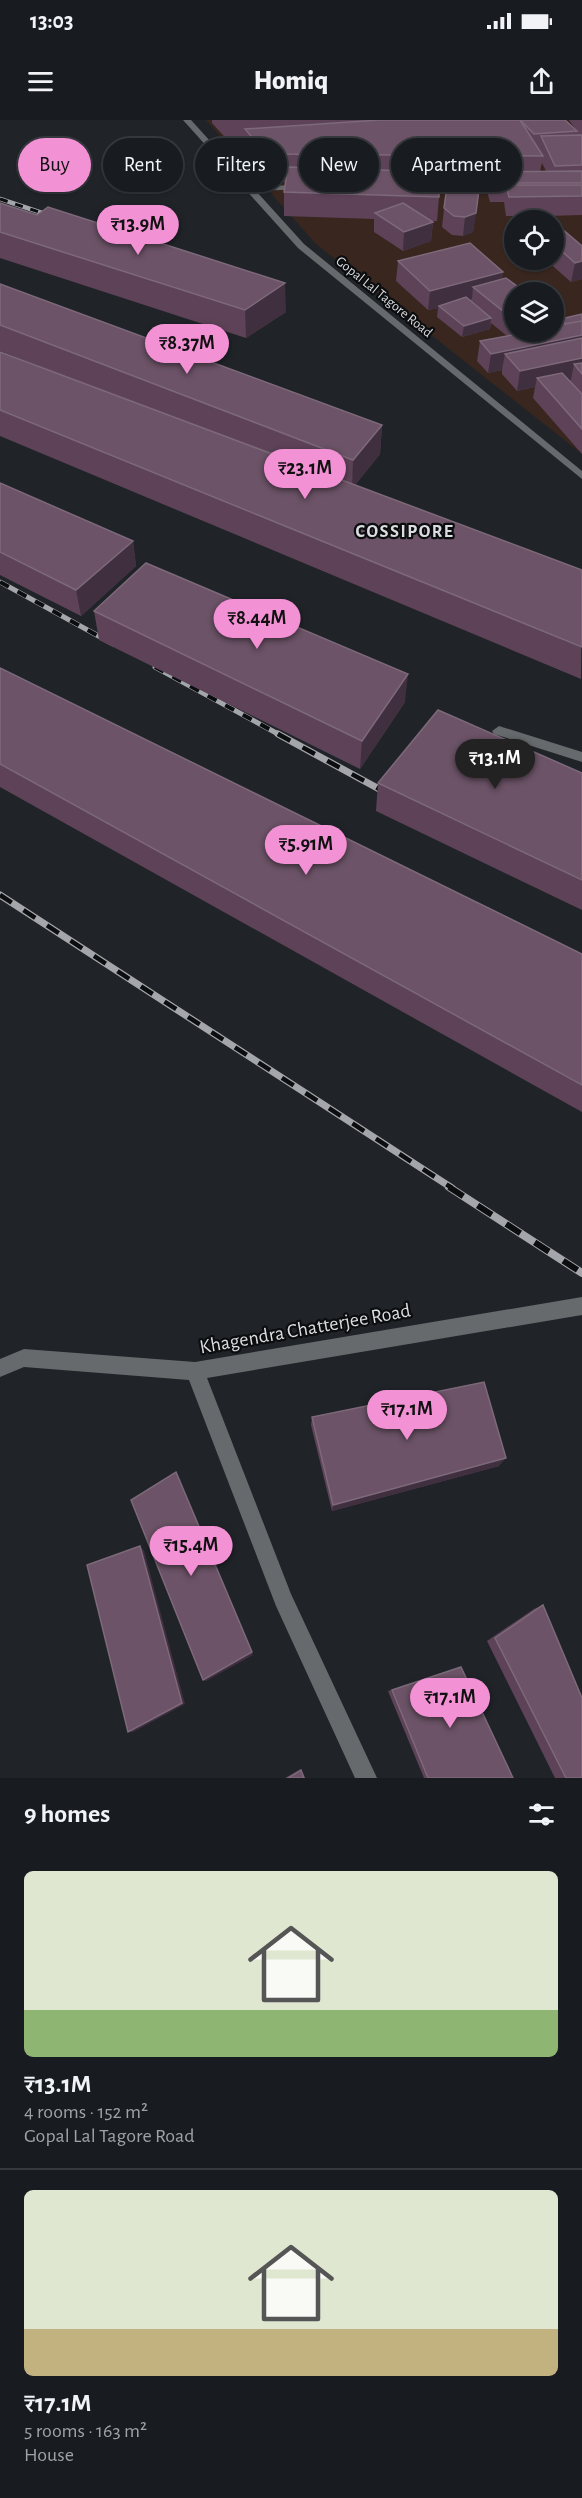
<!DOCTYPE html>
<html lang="en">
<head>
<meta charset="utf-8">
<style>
	:root { --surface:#181b1f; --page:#25282c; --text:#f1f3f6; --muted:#9fa1a4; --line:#36393d; --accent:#f391d5 }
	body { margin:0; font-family:"Alegreya Sans",sans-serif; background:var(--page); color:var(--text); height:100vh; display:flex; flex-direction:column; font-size:22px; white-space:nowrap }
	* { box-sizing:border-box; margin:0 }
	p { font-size:20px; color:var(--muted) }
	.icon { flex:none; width:33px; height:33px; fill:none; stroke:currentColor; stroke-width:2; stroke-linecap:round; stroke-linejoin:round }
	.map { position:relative; height:1658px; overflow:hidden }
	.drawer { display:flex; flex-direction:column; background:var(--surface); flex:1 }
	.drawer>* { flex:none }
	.top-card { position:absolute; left:18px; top:18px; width:546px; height:54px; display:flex; gap:12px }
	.buttons { position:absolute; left:504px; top:90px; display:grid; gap:12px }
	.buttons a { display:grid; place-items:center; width:60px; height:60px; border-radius:50%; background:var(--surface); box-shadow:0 2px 4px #0004,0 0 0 2px var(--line); font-size:30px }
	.price { position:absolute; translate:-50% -51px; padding:0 14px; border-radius:21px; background:var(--accent); color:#111; font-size:20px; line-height:39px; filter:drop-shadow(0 2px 3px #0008) }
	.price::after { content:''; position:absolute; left:50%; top:36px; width:18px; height:14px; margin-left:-9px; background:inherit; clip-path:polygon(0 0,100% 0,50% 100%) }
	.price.active { background:#222; color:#fff }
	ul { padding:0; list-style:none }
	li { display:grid; align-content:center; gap:12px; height:318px; padding:0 24px }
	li+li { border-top:2px solid var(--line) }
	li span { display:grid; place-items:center; height:186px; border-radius:9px; color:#555 }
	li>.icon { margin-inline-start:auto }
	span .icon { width:108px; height:108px; fill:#fffc; stroke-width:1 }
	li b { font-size:26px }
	h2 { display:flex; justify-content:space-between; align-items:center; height:72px; padding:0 24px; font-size:26px }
	.chip { padding:0 21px; border-radius:27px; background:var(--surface); box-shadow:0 2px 4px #0004,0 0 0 2px var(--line); font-size:21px; line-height:54px }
	.chip.active { background:var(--accent); color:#111 }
	.status { display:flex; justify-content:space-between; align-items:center; height:42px; padding:0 30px; background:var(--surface); direction:ltr }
	.status svg { height:16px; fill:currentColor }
	header { display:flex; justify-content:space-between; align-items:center; height:78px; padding:0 24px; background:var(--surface); font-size:27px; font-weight:800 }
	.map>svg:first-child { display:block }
	.industrial { fill:#38261f; fill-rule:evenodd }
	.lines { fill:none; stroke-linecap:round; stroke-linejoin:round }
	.minor { fill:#676a6c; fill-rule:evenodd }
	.rail-far3-casing { stroke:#a4a6ab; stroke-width:4.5 }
	.rail-far2-casing { stroke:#a4a6ab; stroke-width:5 }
	.rail-far1-casing { stroke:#a4a6ab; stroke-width:7 }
	.rail-casing { stroke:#a4a6ab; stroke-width:8 }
	.rail-far3 { stroke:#0c0d0f; stroke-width:3; stroke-dasharray:8; stroke-linecap:butt }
	.rail-far2 { stroke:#0c0d0f; stroke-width:4; stroke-dasharray:10; stroke-linecap:butt }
	.rail-far1 { stroke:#0c0d0f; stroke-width:4.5; stroke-dasharray:14; stroke-linecap:butt }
	.rail { stroke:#0c0d0f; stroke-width:6; stroke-dasharray:17; stroke-linecap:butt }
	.wall { fill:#5e4358; fill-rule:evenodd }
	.shaded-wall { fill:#402f3f }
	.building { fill:#6c5367; stroke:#7d697a; stroke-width:1.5 }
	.labels { text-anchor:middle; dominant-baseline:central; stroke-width:4.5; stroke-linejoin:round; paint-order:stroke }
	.far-street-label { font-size:14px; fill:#dbdde1; stroke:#0c0d0f }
	.far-district-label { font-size:18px; font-weight:bold; letter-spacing:1.5px; fill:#dbdde1; stroke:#0c0d0f }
	.near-street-label { font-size:20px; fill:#dbdde1; stroke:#0c0d0f }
</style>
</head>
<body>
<div class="status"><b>13:03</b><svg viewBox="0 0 49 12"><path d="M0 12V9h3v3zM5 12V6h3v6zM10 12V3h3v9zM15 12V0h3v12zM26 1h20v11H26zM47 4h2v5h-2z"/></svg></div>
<header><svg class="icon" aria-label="menu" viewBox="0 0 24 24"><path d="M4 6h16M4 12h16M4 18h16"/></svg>Homiq<svg class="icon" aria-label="share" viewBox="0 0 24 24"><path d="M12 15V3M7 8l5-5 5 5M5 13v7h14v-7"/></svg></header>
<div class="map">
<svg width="582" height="1658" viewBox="0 0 582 1658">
	<rect width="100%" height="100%" fill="#202429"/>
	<!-- industrial -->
	<path class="industrial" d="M206,0h376v334l-266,-210zM514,100h40v40h-40zM514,172h40v40h-40z"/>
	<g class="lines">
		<!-- minor -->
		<g class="minor">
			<polygon points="183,0 191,0 220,32 268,29 268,33 265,33 224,36 252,66 307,65 308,67 304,69 256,71 304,124 582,351 582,359 298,128"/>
			<polygon points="499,606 582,632 582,642 494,614 492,611"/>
			<polygon points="582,1177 582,1195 207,1258 291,1474 377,1658 355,1658 276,1486 189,1260 24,1247 0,1257 0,1239 24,1229 195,1242"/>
		</g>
		<defs>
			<polyline id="rail-far3" points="0,79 57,98"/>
			<g id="rail-far2">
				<polyline points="0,462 113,524"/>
				<polyline points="155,547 280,615"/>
			</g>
			<g id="rail-far1">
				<polyline points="278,614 392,676"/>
				<polyline points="0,775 452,1068"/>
			</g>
			<polyline id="rail" points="449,1067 582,1153"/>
		</defs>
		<!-- rail-far3 casing -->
		<use href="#rail-far3" class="rail-far3-casing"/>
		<!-- rail-far2 casing -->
		<use href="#rail-far2" class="rail-far2-casing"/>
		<!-- rail-far1 casing -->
		<use href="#rail-far1" class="rail-far1-casing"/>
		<!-- rail casing -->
		<use href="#rail" class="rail-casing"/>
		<!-- rail-far3 -->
		<use href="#rail-far3" class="rail-far3"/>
		<!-- rail-far2 -->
		<use href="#rail-far2" class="rail-far2"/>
		<!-- rail-far1 -->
		<use href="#rail-far1" class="rail-far1"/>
		<!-- rail -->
		<use href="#rail" class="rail"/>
	</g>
	<!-- wall -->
	<g class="wall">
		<path d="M212,0h353l11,10 -7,-10h13v95l-36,1 6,4h-31l1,-4h3h-19l-2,-14h-14l-3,-11 1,-8h-8l-7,49 -10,4 -11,-1 -10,-8 5,-44h-8v14l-2,24h-5l1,1 -2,19 -28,10 -29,-19v-13l-90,-3v-24l1,-10 -18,-1 -22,-25v-11l-12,1 -21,-23zM542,43l4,8h-6z"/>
		<polygon points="0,83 286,192 246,218 0,138"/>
		<polygon points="554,102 582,126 582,159 571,162 546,140 554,140"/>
		<polygon points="398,141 503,152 502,159 525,172 514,212 554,212 559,205 561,199 582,194 582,334 533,278 535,267 517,271 502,254 502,250 488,253 477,241 480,221 507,216 491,203 490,209 462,217 437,197 438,188 428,190 396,161"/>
		<polygon points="0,164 382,305 380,334 355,365 582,450 581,559 0,316 0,232 69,258 0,231"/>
		<polygon points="0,363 133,421 136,446 81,496 0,455"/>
		<polygon points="94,491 405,582 360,649 99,520"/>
		<polygon points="0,548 582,834 582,992 0,667"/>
		<polygon points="582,653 582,790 376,691 378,663"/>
		<polygon points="312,1297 499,1346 332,1391 311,1305"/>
		<polygon points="543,1485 582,1658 555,1658 487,1521 534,1489"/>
		<polygon points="461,1547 513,1658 424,1658 388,1571"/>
		<polygon points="301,1649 305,1658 285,1658"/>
	</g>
	<!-- shaded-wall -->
	<g class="shaded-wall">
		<polygon points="479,73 473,112 463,116 465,97"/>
		<polygon points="433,102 431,121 403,131 404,112"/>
		<polygon points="582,141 582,159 571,162 575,143"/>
		<polygon points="503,152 500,171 473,167 472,179 440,187 439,186 438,188 428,190 430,171"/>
		<polygon points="285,163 286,192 246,218 245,190"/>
		<polygon points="491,198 490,209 462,217 464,206"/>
		<polygon points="514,200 514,212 535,212 511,219"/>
		<polygon points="582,206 582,234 505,234 502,250 488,253 491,234"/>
		<polygon points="582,238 582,254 574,244 571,260 543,265 537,258 535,267 517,271 520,251"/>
		<polygon points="382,305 380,334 352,369 353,340"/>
		<polygon points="133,421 136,446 81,496 76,470"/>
		<polygon points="408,554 405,582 360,649 362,621"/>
		<polygon points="506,1338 499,1346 332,1391 333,1385"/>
		<polygon points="176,1352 253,1535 206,1561 203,1560"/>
		<polygon points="140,1426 144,1431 185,1584 133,1612 128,1612"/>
	</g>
	<!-- building -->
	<g class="building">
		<polygon points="379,0 520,0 543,36 266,34 245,9"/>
		<polygon points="520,0 565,0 577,11 534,14"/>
		<polygon points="582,15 582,45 555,46 541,16"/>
		<polygon points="288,47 439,52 439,77 284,72"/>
		<polygon points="582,51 582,63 492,63 489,52"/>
		<polygon points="449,52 481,54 476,93 465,97 454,96 444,88"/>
		<polygon points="506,65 582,65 582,76 509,77"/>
		<polygon points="0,83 37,95 48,87 285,163 245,190 0,112"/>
		<polygon points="403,83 433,102 404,112 375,93"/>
		<polygon points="542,92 552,100 527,100 522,96"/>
		<polygon points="554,102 582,126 582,141 575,143 554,124"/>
		<polygon points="470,123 503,152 430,171 398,141"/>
		<polygon points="506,158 525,172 514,172 514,200 473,167"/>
		<polygon points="0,164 382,305 353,340 0,205"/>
		<polygon points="466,177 491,198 464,206 439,186"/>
		<polygon points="582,194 582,201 566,204 561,199"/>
		<polygon points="582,201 582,215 491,234 480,221 529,212 554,212 554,206"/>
		<polygon points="582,218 582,238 520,251 505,234"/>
		<polygon points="0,232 582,450 582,527 0,290"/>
		<polygon points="582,243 582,254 574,244"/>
		<polygon points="562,253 582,274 582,309 537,258"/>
		<polygon points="0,363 133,421 76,470 0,432"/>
		<polygon points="146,443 408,554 362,621 94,491"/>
		<polygon points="0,548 582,834 582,965 0,644"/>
		<polygon points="438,590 582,653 582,760 378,663"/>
		<polygon points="484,1262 506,1338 333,1385 312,1297"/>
		<polygon points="176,1352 252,1532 203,1560 131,1380"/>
		<polygon points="140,1426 182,1583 128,1612 87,1445"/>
		<polygon points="543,1485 582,1578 582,1658 566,1658 495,1518"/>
		<polygon points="461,1547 513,1658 428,1658 392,1570"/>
		<polygon points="301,1650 304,1658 288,1658"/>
	</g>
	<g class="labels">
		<!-- far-street labels -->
		<g class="far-street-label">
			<text transform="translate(384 177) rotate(39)">Gopal Lal Tagore Road</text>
		</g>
		<!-- far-district labels -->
		<g class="far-district-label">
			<text x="405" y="412">COSSIPORE</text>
		</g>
		<!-- near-street labels -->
		<g class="near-street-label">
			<text transform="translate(305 1209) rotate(-10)">Khagendra Chatterjee Road</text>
		</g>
	</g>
</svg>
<div class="buttons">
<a><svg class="icon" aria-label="locate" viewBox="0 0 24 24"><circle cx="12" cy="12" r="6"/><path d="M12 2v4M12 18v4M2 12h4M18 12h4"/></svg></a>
<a><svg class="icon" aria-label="layers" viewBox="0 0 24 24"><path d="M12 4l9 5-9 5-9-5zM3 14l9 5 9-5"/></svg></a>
</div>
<b class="price" style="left:138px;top:136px">₹13.9M</b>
<b class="price" style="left:187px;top:255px">₹8.37M</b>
<b class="price" style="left:305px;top:380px">₹23.1M</b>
<b class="price" style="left:257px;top:530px">₹8.44M</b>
<b class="price active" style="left:495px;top:670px">₹13.1M</b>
<b class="price" style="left:306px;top:756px">₹5.91M</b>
<b class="price" style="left:407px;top:1321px">₹17.1M</b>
<b class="price" style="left:191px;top:1457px">₹15.4M</b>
<b class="price" style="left:450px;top:1609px">₹17.1M</b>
<div class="top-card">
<a class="chip active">Buy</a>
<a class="chip">Rent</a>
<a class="chip">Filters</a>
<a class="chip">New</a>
<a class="chip">Apartment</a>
</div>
</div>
<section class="drawer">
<h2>9 homes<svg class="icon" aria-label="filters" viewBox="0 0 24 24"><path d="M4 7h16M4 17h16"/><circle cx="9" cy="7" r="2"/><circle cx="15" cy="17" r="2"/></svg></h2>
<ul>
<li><span style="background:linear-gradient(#dfe7d0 75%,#8fb573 0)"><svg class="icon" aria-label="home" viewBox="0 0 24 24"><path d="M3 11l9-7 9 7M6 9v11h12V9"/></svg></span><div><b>₹13.1M</b><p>4 rooms · 152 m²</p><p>Gopal Lal Tagore Road</p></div></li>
<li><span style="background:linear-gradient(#dfe7d0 75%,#c2b280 0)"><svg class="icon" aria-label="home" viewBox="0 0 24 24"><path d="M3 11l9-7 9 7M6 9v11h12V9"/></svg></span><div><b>₹17.1M</b><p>5 rooms · 163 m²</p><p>House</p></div></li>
</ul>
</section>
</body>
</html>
